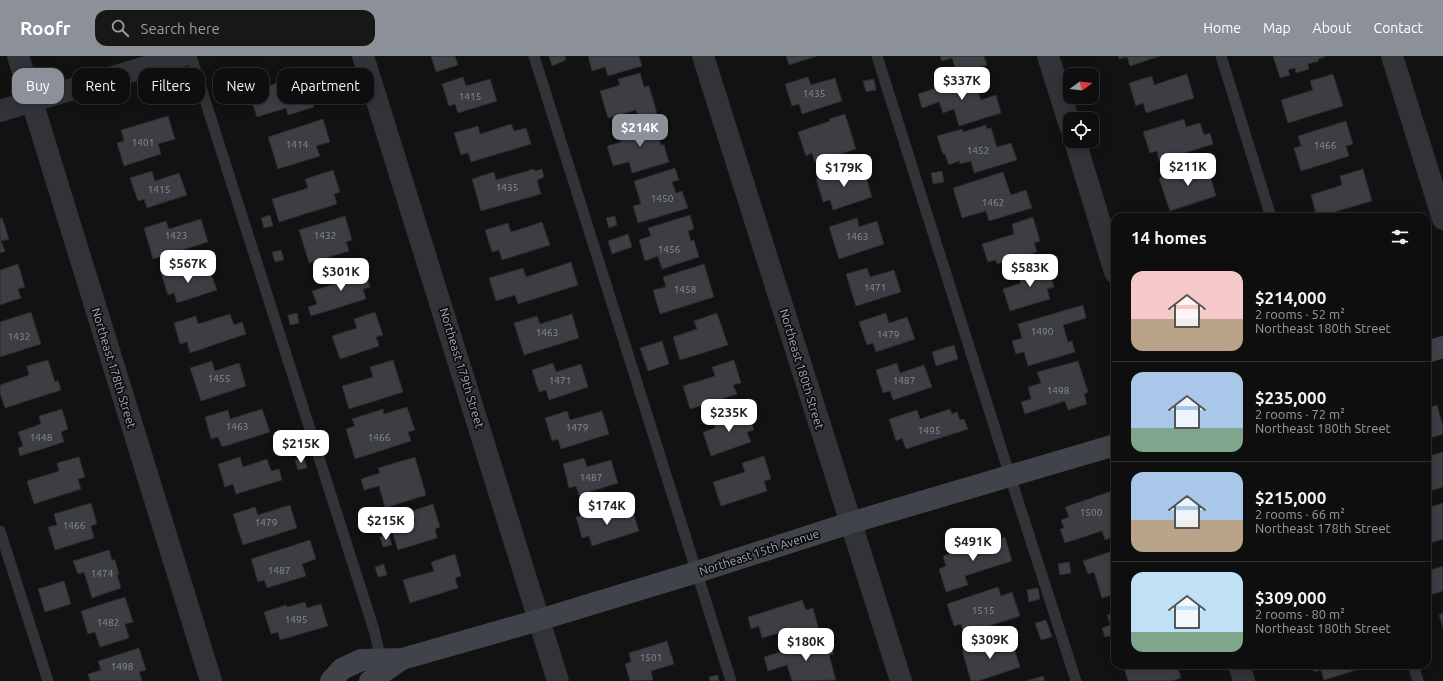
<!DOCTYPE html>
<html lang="en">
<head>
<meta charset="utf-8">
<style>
	:root { --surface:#0e0e0e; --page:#171717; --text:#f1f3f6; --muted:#9b9c9e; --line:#2e2e2e; --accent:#8c9099 }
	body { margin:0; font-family:Ubuntu,sans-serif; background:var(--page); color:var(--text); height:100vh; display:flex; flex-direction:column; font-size:15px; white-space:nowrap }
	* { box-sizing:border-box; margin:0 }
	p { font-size:13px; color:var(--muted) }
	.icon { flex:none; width:22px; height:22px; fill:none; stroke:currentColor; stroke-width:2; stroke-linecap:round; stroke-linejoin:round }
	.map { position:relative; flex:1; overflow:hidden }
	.drawer { position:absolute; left:1111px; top:157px; width:320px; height:456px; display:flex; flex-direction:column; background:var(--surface); border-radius:12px; box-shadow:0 2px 10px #0003,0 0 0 1px var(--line) }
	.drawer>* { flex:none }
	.guide { position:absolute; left:12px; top:12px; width:380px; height:36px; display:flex; gap:8px }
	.needle { width:26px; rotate:75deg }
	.controls { position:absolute; left:1063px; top:12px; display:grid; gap:8px }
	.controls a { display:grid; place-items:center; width:36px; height:36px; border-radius:8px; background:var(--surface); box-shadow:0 2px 10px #0003,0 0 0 1px var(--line); font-size:20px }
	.price { position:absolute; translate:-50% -34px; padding:0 9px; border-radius:8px; background:#fff; color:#222; font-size:13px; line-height:26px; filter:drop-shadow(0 1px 2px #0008) }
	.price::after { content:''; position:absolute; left:50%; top:24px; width:12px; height:9px; margin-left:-6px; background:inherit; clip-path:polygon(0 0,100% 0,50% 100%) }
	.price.selected { background:var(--accent); color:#fff }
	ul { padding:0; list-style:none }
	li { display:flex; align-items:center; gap:12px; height:100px; padding:0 20px }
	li+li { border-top:1px solid var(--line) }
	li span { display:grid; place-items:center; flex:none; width:112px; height:80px; border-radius:12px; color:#555 }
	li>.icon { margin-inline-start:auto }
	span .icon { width:48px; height:48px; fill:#fffc; stroke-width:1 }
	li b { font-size:17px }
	h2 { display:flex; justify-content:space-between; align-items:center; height:48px; padding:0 20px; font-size:17px }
	.chip { padding:0 14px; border-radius:12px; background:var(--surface); box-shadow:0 2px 10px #0003,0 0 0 1px var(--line); font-size:14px; line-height:36px }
	.chip.selected { background:var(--accent); color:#fff }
	header { display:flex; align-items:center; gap:24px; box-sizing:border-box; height:56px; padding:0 20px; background:var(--accent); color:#fff }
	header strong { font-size:19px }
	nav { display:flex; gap:22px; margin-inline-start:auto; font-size:14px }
	.search { width:280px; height:36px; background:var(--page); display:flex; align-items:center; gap:10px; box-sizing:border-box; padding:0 14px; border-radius:12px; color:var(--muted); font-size:15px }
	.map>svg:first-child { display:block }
	.building { fill:#3d3e44; stroke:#2b2b30 }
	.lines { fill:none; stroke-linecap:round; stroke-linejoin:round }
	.lane { stroke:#323339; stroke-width:11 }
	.street { stroke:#323339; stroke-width:22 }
	.secondary { stroke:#404349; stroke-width:22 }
	.labels { text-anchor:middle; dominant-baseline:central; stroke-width:3.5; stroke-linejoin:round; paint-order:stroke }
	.number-label { font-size:10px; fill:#888e9a }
	.street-label { font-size:12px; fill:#a1a8b6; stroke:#0d0d0e }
</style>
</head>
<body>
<header>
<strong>Roofr</strong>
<div class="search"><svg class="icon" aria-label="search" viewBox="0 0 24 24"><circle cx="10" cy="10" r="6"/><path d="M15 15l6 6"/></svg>Search here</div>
<nav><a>Home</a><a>Map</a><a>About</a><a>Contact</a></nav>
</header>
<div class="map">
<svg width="1443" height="625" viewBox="0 0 1443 625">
	<rect width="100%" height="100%" fill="#121213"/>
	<!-- building -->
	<g class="building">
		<polygon points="431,0 455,0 458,9 436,16"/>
		<polygon points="549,0 565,0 566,4 552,10"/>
		<polygon points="588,0 639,0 642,10 608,20 605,11 592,15"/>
		<polygon points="786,0 817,0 789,9"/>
		<polygon points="940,0 984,0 987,9 957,18 952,2 942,5"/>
		<polygon points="1118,0 1160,0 1130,10 1127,1 1119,3"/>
		<polygon points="1273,0 1325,0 1325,1 1318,3 1319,5 1308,8 1309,13 1296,17 1295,12 1288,14 1290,19 1280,22"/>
		<polygon points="640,17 644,31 649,30 657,57 639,63 636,54 608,62 600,35 620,29 618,23"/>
		<polygon points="1187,18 1194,42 1146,57 1143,47 1136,50 1129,27 1152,20 1154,29"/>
		<polygon points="1333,18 1343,50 1288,67 1281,44 1313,34 1310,25"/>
		<polygon points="303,19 314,51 288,59 286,52 257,61 249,36"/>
		<polygon points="973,20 981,44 996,39 1001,57 959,70 954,53 943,57 939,46 922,52 918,38"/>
		<polygon points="463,21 466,30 490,23 497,45 458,57 455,48 449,50 442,28"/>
		<polygon points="808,21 811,29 835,22 842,45 802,58 799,48 792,50 785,28"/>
		<polygon points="874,23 876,34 866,36 863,25"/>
		<polygon points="845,58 856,93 815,106 812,97 806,100 798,76 830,65 829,63"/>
		<polygon points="168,60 175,83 158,88 161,98 124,110 117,87 124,85 121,74"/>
		<polygon points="323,63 330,86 316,90 320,100 278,113 268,81"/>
		<polygon points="1184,63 1186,71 1200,67 1204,79 1210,77 1213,88 1159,105 1157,95 1150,97 1143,76"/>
		<polygon points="660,64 664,78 658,79 661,89 664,89 669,106 632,117 629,106 613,110 607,90 621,86 618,76"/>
		<polygon points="1346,65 1353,88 1346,90 1349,100 1301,115 1294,92 1301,90 1298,80"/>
		<polygon points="511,68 514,75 526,72 531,88 471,106 468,97 461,99 454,77 478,70 480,78"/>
		<polygon points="986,69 987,73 991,72 997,91 1011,87 1017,104 974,117 971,105 960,108 959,105 949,109 945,98 943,98 937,80 962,73 963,76"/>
		<polygon points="1206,107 1216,140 1170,155 1159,122"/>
		<polygon points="853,111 856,120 865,118 872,141 833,154 830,144 823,146 816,123"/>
		<polygon points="675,112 679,124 672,126 676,137 682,135 688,152 638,167 633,150 641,148 634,125"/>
		<polygon points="534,113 535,115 542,113 544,121 537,124 541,138 481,155 472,123 494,116 496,124"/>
		<polygon points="1363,113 1372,145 1317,161 1311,139 1342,129 1340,120"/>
		<polygon points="333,114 340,136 334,138 337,148 279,166 272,143 308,132 305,123"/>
		<polygon points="152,115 155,125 179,117 187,139 147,152 144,143 138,145 130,122"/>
		<polygon points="942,115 944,126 933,128 931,117"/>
		<polygon points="1003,116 1011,139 1026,134 1032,152 989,165 986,155 962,162 953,132"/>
		<polygon points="270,159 273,170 264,172 261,162"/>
		<polygon points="690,159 694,173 688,175 691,185 694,184 699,201 662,213 658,200 645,205 639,184 651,180 648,172"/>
		<polygon points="345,160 352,184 346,186 349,195 309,207 299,174"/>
		<polygon points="615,160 617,169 609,172 606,162"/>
		<polygon points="1033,161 1040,185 1034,187 1037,196 997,208 996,204 988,206 982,188 1014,178 1012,168"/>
		<polygon points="0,162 2,162 9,183 1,185 5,195 0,197"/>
		<polygon points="857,162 859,171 877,165 884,188 839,203 829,171"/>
		<polygon points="201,163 208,186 153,203 144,172 166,165 169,173"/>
		<polygon points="542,166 550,189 502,204 499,194 492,196 485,174 508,167 511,176"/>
		<polygon points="628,178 632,191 612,198 608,185"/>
		<polygon points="281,194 284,204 275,206 272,196"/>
		<polygon points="571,206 578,229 518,248 515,239 496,245 489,222 523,212 526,221"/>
		<polygon points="18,208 25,231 18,233 21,242 0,249 0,214"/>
		<polygon points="704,208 714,241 660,258 653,234 666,231 663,221"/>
		<polygon points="1047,208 1054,231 1047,233 1050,243 1010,255 1003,233 1021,227 1018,218"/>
		<polygon points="363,209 370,231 363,233 366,243 311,260 308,251 317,248 312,235 344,225 341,216"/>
		<polygon points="181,210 185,220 209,212 217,234 177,247 174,237 168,239 161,217"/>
		<polygon points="867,212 870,221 894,214 901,236 856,250 846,218"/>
		<polygon points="1083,249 1086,262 1063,269 1068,286 1072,285 1075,296 1028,310 1024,296 1016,298 1012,285 1022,282 1018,268"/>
		<polygon points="31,256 41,288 0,301 0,266"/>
		<polygon points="375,256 383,279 376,281 379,290 340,303 332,280 357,272 354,263"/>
		<polygon points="297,257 299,267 290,269 288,259"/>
		<polygon points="717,257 728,289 680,304 673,281 697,273 694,265"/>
		<polygon points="886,257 889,267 907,261 915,283 876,296 873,287 867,289 859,266"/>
		<polygon points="230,258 234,269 242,266 246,278 190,297 187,286 180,288 174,267 196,260 198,268"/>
		<polygon points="572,258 579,282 524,299 514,267 537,260 540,268"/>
		<polygon points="662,285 669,308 648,315 640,292"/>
		<polygon points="954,289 958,303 936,310 932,296"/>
		<polygon points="48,304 55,326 58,324 61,334 5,352 0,337 0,329 29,319 27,310"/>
		<polygon points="393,304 403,336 349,353 342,330 373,321 370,311"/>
		<polygon points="734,304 741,327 733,329 737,338 690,353 683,330 715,320 712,311"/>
		<polygon points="212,305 215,315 239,307 246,330 201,345 190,312"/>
		<polygon points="1078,305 1088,336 1084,338 1087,348 1068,354 1065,345 1025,358 1021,346 1031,343 1028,331 1041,327 1037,316"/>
		<polygon points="553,307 556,316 581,308 588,331 549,344 546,334 539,336 532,314"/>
		<polygon points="897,307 900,317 924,309 932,331 893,344 890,335 883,337 876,314"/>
		<polygon points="1437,349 1443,370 1443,378 1427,383 1427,352"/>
		<polygon points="407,351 415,374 408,376 411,385 355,403 346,373 355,370 352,363 383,353 384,358"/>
		<polygon points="62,353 68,373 61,376 64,386 20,400 18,392 23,390 18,376 41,368 39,360"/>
		<polygon points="262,353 270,376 222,391 218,381 211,383 205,361 228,354 230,363"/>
		<polygon points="747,353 754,374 747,376 751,386 711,400 703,376 715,372 713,364"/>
		<polygon points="950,353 952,358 957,356 960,364 964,363 968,373 906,393 902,382 896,385 889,363 917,354 920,363"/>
		<polygon points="567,355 570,364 602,355 609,378 561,393 558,383 552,385 545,362"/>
		<polygon points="1443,396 1443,431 1427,436 1427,411 1432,410 1429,400"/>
		<polygon points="764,400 771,423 764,425 767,435 721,450 713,426 745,416 742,407"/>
		<polygon points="79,401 85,421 78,423 81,433 34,448 27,425 59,415 57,407"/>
		<polygon points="240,401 243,411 267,403 271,415 279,413 282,424 236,438 233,428 225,431 218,408"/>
		<polygon points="415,401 426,439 385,452 379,430 364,434 361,423 380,417 378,412"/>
		<polygon points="304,402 307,412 298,414 295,404"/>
		<polygon points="584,402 587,411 611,404 618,427 579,439 576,430 569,432 563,408"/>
		<polygon points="1112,435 1115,445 1115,481 1105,484 1102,475 1065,487 1060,473 1064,472 1061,464 1069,461 1065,451"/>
		<polygon points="91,447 97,468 91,470 94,482 55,494 48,471 57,469 54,458"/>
		<polygon points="1443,447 1443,483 1427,488 1427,463 1430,462 1427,452"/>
		<polygon points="433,448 440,471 435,473 437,482 398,494 391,472 415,465 412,455"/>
		<polygon points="290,449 297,472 243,489 233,458 255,451 258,459"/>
		<polygon points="598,453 601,462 632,453 639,475 592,490 589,480 582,482 576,461"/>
		<polygon points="389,479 392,489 383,491 380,481"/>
		<polygon points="1005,481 1012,505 965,520 968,529 946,536 939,513 946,510 943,500"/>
		<polygon points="310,484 316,503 302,508 306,520 267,532 264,524 258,526 251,503"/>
		<polygon points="109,494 112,504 115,504 119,518 117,519 121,532 92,542 84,516 78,518 73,505"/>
		<polygon points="1115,494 1115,538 1102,542 1094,516 1088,518 1083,505"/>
		<polygon points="455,498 461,520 455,522 458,532 410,547 403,524 434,515 431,506"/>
		<polygon points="1069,506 1071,517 1060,519 1058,508"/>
		<polygon points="384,508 387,519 378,521 375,511"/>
		<polygon points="1443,510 1443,535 1427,540 1427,515"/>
		<polygon points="64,525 71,548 45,556 38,533"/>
		<polygon points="998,531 1001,540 1012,536 1020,560 964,578 961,568 954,570 947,548"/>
		<polygon points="1038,532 1040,543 1029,546 1027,534"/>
		<polygon points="125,541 133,566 125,568 129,582 100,591 95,576 88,578 81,555"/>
		<polygon points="802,544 806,554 813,552 819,574 797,581 794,572 762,582 759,570 751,573 748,561"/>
		<polygon points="305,546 307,552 321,548 328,570 280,584 278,576 271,578 264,556 286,549 287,551"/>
		<polygon points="1115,556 1115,585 1113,579 1105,581 1102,572 1111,569 1107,559"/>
		<polygon points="1443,557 1443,572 1439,559"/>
		<polygon points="1046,564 1052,581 1041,584 1035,567"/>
		<polygon points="824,582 825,584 829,583 834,598 829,599 836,624 792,625 787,609 768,615 764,601"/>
		<polygon points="1011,583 1020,611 978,625 971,625 962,594 985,587 987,591"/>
		<polygon points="667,585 674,608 651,615 653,624 630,625 625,608 631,606 629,597"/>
		<polygon points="139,592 146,614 139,616 142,625 90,625 88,618 101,614 98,605"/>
		<polygon points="1123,609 1177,609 1181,622 1172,625 1128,625"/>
		<polygon points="1312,609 1362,609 1363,612 1324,624 1321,614 1314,616"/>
		<polygon points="718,619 719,625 710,625 709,621"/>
		<polygon points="1043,620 1045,625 1026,625"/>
	</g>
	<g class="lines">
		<!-- lane -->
		<g class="lane">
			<polyline points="191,0 374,574 381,604"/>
			<polyline points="534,0 731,625"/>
			<polyline points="877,0 1010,420 1076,625"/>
			<polyline points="1221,0 1271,161"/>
			<polyline points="0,475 48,625"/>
			<polyline points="1413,609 1418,625"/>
		</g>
		<!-- street -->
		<g class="street">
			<polyline points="18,0 211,625"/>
			<polyline points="363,0 558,625"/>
			<polyline points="703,0 901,625"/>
			<polyline points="1048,0 1070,70"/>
			<polyline points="1392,0 1443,163"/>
			<polyline points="0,55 182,0"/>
			<polyline points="1075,85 1115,216"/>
			<polyline points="1239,609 1244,625"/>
		</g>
		<!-- secondary -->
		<g class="secondary">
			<polyline points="1427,296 1443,291"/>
			<polyline points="331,625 342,613 361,604 402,603 539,564 697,516 850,467 1115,389"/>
			<polyline points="370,625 402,603"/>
		</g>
	</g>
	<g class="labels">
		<!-- number labels -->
		<g class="number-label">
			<text x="814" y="37">1435</text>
			<text x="470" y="40">1415</text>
			<text x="143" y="86">1401</text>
			<text x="297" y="88">1414</text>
			<text x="1325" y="89">1466</text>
			<text x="978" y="94">1452</text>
			<text x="507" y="131">1435</text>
			<text x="159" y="133">1415</text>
			<text x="662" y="142">1450</text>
			<text x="993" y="146">1462</text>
			<text x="176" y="179">1423</text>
			<text x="325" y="179">1432</text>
			<text x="857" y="180">1463</text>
			<text x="669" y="193">1456</text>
			<text x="875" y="231">1471</text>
			<text x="685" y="233">1458</text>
			<text x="1042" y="275">1490</text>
			<text x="547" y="276">1463</text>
			<text x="888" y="278">1479</text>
			<text x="19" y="280">1432</text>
			<text x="219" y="322">1455</text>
			<text x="560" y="324">1471</text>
			<text x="904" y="324">1487</text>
			<text x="1058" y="334">1498</text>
			<text x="237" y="370">1463</text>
			<text x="577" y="371">1479</text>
			<text x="929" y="374">1495</text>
			<text x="41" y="381">1448</text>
			<text x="379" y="381">1466</text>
			<text x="591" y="421">1487</text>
			<text x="1091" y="456">1500</text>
			<text x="266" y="466">1479</text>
			<text x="74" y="469">1466</text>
			<text x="279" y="514">1487</text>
			<text x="102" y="517">1474</text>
			<text x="983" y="554">1515</text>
			<text x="296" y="563">1495</text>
			<text x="108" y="566">1482</text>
			<text x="651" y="601">1501</text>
			<text x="122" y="610">1498</text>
		</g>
		<!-- street labels -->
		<g class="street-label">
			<text transform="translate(114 312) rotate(73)">Northeast 178th Street</text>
			<text transform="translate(462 312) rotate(73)">Northeast 179th Street</text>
			<text transform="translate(802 313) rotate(73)">Northeast 180th Street</text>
			<text transform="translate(759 496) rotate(-18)">Northeast 15th Avenue</text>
		</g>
	</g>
</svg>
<div class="controls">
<a><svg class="needle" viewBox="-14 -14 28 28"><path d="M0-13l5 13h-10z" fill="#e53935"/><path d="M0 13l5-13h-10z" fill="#9b9c9e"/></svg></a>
<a><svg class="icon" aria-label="locate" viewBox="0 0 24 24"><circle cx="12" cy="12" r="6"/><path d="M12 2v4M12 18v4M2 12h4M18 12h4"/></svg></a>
</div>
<b class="price" style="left:962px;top:45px">$337K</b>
<b class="price selected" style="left:640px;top:92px">$214K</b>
<b class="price" style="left:1188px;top:131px">$211K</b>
<b class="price" style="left:844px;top:132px">$179K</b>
<b class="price" style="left:188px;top:228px">$567K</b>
<b class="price" style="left:1030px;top:232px">$583K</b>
<b class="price" style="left:341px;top:236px">$301K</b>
<b class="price" style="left:729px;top:377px">$235K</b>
<b class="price" style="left:301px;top:408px">$215K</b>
<b class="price" style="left:607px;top:470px">$174K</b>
<b class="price" style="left:386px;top:485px">$215K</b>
<b class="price" style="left:973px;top:506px">$491K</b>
<b class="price" style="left:990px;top:604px">$309K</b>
<b class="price" style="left:806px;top:606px">$180K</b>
<div class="guide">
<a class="chip selected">Buy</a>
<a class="chip">Rent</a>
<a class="chip">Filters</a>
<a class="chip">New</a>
<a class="chip">Apartment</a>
</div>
<section class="drawer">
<h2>14 homes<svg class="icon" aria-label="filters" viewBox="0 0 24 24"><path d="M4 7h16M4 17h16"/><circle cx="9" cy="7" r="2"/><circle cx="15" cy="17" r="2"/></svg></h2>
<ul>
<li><span style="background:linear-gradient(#f6c9c9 60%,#b9a48a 0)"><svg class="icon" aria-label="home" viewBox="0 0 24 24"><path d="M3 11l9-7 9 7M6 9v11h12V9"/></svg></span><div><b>$214,000</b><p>2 rooms · 52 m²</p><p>Northeast 180th Street</p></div></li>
<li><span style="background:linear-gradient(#a9c7e8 70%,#7fa58c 0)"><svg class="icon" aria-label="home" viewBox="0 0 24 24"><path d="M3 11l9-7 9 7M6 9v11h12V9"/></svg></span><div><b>$235,000</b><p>2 rooms · 72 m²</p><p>Northeast 180th Street</p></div></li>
<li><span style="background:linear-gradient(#a9c7e8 60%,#b9a48a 0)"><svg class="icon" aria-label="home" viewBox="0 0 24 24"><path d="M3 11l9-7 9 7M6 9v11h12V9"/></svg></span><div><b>$215,000</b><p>2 rooms · 66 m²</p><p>Northeast 178th Street</p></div></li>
<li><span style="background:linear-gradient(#bfe0f5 75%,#7fa58c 0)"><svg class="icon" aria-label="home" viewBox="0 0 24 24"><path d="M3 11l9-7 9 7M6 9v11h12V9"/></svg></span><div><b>$309,000</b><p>2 rooms · 80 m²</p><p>Northeast 180th Street</p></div></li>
</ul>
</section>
</div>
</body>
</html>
